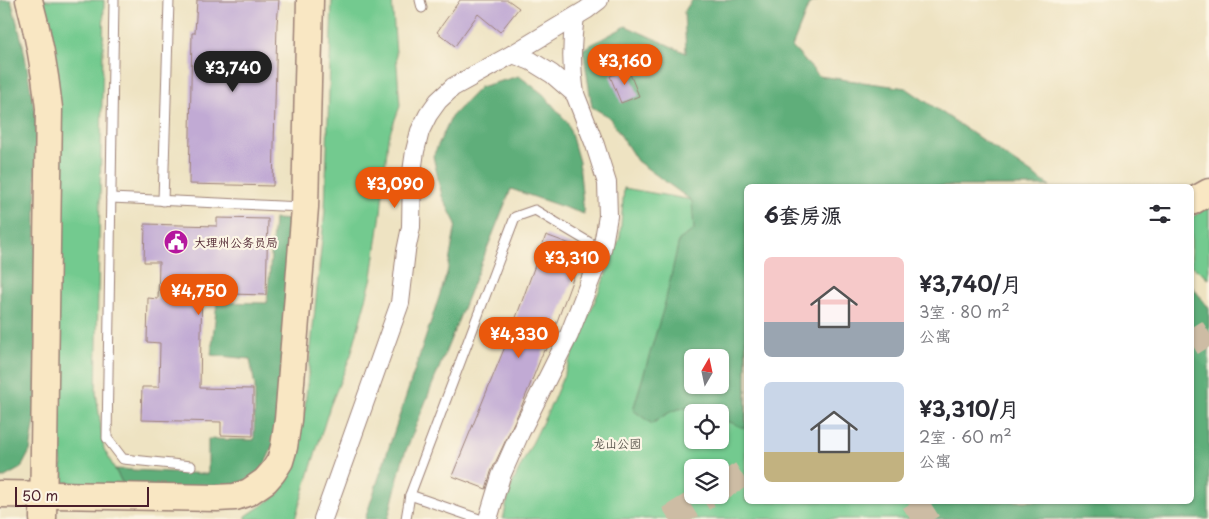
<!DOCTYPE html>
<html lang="zh">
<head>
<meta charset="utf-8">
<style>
	:root { --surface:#fff; --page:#f7f7f7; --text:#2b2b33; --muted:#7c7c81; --accent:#ea580c }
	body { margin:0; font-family:"Playpen Sans","LXGW WenKai TC",sans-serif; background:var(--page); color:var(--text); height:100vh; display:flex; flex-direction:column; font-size:19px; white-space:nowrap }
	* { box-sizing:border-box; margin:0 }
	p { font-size:16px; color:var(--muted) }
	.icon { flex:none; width:28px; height:28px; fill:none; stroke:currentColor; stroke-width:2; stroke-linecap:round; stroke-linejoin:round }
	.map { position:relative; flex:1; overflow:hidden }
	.drawer { position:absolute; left:744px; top:184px; width:450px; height:320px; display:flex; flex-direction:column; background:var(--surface); border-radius:8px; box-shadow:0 1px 4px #0004 }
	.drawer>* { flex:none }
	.needle { width:32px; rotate:9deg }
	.tools { position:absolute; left:684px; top:349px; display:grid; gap:10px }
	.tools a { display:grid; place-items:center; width:45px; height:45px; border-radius:8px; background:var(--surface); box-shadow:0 1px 4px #0004; font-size:25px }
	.scale { position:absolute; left:15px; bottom:12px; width:134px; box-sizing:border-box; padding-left:5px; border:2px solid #4a1f2b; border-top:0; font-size:14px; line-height:18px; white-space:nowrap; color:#4a1f2b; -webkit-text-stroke:4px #fcf5e5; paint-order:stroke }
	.price { position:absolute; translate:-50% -42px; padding:0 11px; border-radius:18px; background:var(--accent); color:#fff; font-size:16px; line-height:32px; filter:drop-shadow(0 1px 2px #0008) }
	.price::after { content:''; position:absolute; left:50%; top:30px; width:15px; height:11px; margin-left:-8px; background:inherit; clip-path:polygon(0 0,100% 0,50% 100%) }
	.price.current { background:#222; color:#fff }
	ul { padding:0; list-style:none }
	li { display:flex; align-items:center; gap:15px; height:125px; padding:0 20px }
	li span { display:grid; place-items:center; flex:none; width:140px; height:100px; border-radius:8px; color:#555 }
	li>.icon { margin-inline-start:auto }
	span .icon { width:60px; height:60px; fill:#fffc; stroke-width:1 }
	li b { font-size:21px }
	h2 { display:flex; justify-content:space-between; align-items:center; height:60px; padding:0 20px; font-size:21px }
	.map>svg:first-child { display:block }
	.green { fill:#73ca8f; stroke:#5e745d; fill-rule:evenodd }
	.forest { fill:#5eae7a; stroke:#546652; fill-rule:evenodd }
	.building { fill:#c1aad4 }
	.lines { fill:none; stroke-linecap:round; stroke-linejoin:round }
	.secondary-tunnel { stroke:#cdbca4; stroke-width:26; stroke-dasharray:26 13; stroke-linecap:butt }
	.lane-casing { stroke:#9c8176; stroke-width:11 }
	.street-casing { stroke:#9c8176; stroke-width:20 }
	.secondary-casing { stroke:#9c8176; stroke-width:29 }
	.lane { stroke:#fff; stroke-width:9 }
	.street { stroke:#fff; stroke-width:18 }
	.secondary { stroke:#f9e7c3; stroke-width:26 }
	.labels { text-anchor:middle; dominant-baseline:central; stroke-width:4.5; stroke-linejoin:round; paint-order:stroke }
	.poi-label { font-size:12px; fill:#4a1f2b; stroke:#fcf5e5; text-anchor:start }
	.park-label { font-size:12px; fill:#565249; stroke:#fcf5e5 }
</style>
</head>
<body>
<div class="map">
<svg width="1209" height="519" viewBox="0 0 1209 519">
	<rect width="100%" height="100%" fill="#fcf5e5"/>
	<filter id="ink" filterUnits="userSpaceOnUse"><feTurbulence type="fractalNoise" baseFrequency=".02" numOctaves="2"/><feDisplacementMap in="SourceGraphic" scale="10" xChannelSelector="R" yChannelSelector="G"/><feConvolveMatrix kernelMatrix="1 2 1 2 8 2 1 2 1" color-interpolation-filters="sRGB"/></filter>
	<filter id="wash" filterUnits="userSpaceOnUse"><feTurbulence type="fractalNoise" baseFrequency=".0096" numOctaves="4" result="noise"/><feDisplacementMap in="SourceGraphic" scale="20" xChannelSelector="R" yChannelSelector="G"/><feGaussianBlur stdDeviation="1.12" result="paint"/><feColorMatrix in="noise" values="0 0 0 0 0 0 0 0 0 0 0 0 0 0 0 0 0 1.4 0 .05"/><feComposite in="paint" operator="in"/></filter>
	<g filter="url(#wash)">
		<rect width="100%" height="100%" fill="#eee3c2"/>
		<!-- green -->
		<g class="green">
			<polygon points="42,0 104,0 96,392 104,449 125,488 63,482 58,425 55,283"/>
			<polygon points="332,0 392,0 400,106 388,138 381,213 372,277 351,355 330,406 295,519 246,519 246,516 279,494 295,463 305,406 325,210"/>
			<path d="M624,188l68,12 54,72v229h171l7,18h-421l8,-33 41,-83 52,-124 16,-42zM692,358h28v27h-28zM692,412h28v28h-28zM692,468h28v27h-28z"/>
			<polygon points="1209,206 1209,279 1191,265 1191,218"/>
		</g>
		<!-- forest -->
		<g class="forest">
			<polygon points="0,0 11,0 23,45 36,119 36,414 30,451 21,468 3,478 0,478"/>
			<path d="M692,0h127l-10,4 -17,43 27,29 87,12 144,98h-304v243l-16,-7h-10v-10h-26l-2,-3c-17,-3 -27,6 -40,15l-19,-14 32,-107 14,-63 15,-10 -2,-29 -55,-40 -28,-44 -17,-10 -9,-58 43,-23 60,27 -2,-41zM692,358h28v27h-28z"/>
			<polygon points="519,76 543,94 568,123 579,162 584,214 511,189 403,458 388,519 365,519 447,273 456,224 442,196 433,156 451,117 480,87"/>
			<polygon points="274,219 297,220 275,442 262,470 230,491 125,488 115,469 208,474 208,439 254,440 255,386 250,359 211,355 217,302 267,303"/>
			<polygon points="1191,285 1209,308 1209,519 924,519 917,501 1191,501"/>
		</g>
		<g id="blocks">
			<!-- building -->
			<g class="building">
				<polygon points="197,0 279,0 277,24 273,186 189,184 192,33 195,33"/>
				<polygon points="460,0 508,0 519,8 500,32 478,14 455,46 437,32"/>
				<polygon points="628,69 639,96 621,103 610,76"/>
				<polygon points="217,218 268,219 266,295 231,294 236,283 202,283 200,388 253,389 253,436 221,435 221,422 141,420 142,387 159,387 160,343 147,342 148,298 158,299 159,262 144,262 145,224 217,226"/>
				<polygon points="546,235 584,249 546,351 544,350 522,405 491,472 486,489 452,476 509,337"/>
			</g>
		</g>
	</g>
	<g filter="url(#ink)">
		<use href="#blocks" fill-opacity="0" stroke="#9c8176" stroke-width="1"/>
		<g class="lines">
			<!-- secondary-tunnel -->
			<g class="secondary-tunnel">
				<polyline points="1191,343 1209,332"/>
				<polyline points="720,488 746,472"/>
				<polyline points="669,519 708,495"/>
				<polyline points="910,519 938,501"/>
			</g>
			<defs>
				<g id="lane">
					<polyline points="114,0 107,438 123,459 191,466"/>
					<polyline points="420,0 422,8"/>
					<polyline points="111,198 302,207"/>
					<polyline points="163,201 169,0"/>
					<polyline points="410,495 479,519"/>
					<polyline points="406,519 410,495 515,217 535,210 602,250"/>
				</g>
				<g id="street">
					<path d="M575,17c-4,28 -4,49 0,77"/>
					<polyline points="323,519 400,303 406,251 411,227 412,172 415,151 420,131 428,115 438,101 453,87 513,54 586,10 599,0"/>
					<polyline points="488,519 501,476 520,433 569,335 602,250 608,216 607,183 595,145 575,94 552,74 531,61 513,54"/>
				</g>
				<g id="secondary">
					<path d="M29,0c10,36 16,71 20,108l-6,411"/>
					<polyline points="1191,202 1209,192"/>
					<polyline points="0,494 217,498 235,497 249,492 265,481 273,472 280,461 284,447 288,420 305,207 310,0"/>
				</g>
			</defs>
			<!-- lane casing -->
			<use href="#lane" class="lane-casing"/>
			<!-- street casing -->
			<use href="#street" class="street-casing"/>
			<!-- secondary casing -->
			<use href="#secondary" class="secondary-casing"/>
			<!-- lane -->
			<use href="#lane" class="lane"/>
			<!-- street -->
			<use href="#street" class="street"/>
			<!-- secondary -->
			<use href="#secondary" class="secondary"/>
		</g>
	</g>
	<!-- icons -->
	<defs>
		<symbol id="civic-disc" viewBox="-11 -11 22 22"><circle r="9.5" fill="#b5179e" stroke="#fcf5e5"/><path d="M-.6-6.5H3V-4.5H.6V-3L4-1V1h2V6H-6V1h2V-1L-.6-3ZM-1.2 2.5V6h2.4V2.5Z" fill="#fff"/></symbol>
	</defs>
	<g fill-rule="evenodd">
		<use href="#civic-disc" x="162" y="228" width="28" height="28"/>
	</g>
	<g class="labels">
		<!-- poi labels -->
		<g class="poi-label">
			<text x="194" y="242">大理州公务员局</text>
		</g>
		<!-- park labels -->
		<g class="park-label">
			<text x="617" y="443">龙山公园</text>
		</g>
	</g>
</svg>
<div class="tools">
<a><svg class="needle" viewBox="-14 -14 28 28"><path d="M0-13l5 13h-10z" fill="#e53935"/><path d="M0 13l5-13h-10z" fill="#7c7c81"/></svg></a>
<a><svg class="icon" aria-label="locate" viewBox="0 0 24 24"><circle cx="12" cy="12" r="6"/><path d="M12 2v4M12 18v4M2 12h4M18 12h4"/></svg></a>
<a><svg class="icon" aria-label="layers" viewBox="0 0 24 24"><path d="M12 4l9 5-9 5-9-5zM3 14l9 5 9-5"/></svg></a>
</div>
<div class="scale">50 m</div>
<b class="price" style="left:625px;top:86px">¥3,160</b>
<b class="price current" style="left:233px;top:93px">¥3,740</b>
<b class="price" style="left:395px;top:209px">¥3,090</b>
<b class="price" style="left:572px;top:283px">¥3,310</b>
<b class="price" style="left:199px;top:316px">¥4,750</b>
<b class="price" style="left:519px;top:359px">¥4,330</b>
<section class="drawer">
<h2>6套房源<svg class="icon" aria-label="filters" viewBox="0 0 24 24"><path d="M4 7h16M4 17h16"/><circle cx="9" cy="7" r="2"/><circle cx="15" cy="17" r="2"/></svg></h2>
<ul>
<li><span style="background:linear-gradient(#f6c9c9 65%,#9aa5b1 0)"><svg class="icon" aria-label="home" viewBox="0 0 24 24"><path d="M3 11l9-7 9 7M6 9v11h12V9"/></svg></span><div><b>¥3,740/月</b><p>3室 · 80 m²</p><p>公寓</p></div></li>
<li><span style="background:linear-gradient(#c9d6e8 70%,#c2b280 0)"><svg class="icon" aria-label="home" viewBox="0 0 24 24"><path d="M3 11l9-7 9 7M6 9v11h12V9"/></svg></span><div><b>¥3,310/月</b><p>2室 · 60 m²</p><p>公寓</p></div></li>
</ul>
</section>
</div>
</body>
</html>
